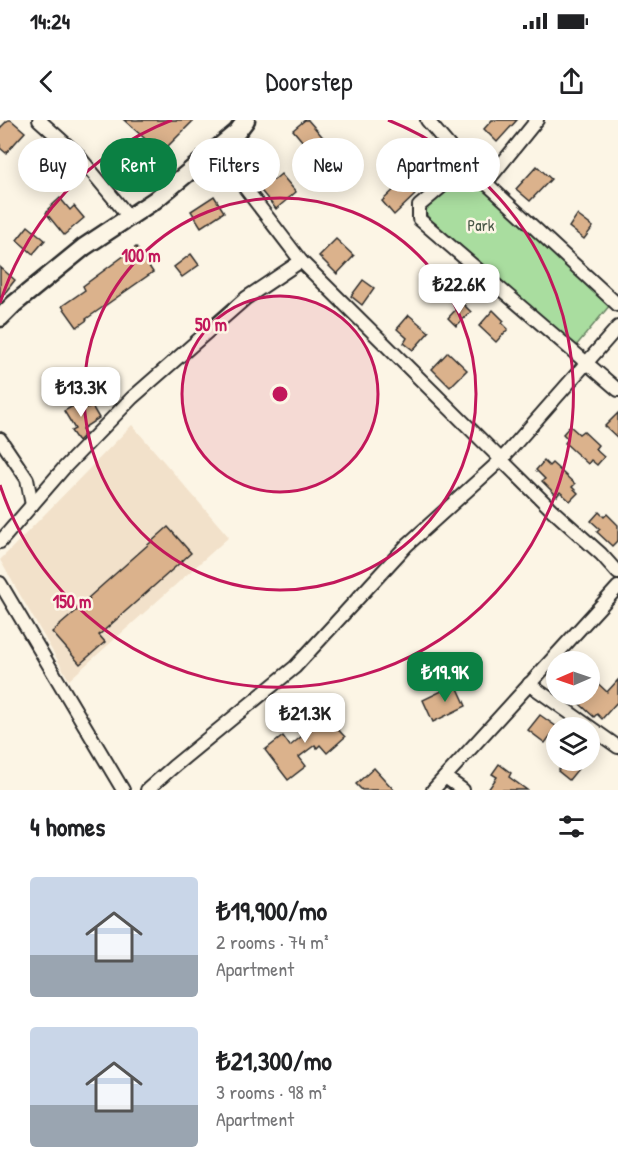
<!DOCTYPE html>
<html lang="en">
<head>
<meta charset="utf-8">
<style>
	:root { --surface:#fff; --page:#f6f6f6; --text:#202124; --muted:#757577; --accent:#0b8043 }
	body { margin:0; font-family:"Patrick Hand",sans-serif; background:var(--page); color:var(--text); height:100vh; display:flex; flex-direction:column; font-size:22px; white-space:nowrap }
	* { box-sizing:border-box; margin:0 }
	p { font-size:20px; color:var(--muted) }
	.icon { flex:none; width:33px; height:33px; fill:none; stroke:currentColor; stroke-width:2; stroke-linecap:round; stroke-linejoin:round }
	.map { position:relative; height:670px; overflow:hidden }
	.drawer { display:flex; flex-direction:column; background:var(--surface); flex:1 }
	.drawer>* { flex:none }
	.banner { position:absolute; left:18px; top:18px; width:582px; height:54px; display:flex; gap:12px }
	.needle { width:39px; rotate:268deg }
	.tools { position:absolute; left:546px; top:531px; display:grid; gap:12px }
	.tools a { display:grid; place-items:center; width:54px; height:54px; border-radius:50%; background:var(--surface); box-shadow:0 3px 15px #0003; font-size:30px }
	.price { position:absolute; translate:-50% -51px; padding:0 14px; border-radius:12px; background:#fff; color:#222; font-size:20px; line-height:39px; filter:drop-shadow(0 2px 3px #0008) }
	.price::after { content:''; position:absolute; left:50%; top:36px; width:18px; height:14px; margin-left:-9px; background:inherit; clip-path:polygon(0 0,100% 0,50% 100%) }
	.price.selected { background:var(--accent); color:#fff }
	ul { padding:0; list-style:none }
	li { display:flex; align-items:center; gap:18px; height:150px; padding:0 30px }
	li span { display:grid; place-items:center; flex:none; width:168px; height:120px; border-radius:6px; color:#555 }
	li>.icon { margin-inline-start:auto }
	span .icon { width:72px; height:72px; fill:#fffc; stroke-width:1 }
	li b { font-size:26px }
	h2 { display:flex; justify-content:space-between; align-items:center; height:72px; padding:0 30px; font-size:26px }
	.tag { padding:0 21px; border-radius:27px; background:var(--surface); box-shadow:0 3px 15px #0003; font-size:21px; line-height:54px }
	.tag.selected { background:var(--accent); color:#fff }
	.status { display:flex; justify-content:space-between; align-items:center; height:42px; padding:0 30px; background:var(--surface); direction:ltr }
	.status svg { height:16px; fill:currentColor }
	header { display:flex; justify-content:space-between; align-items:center; height:78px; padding:0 30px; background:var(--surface); font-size:27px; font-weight:600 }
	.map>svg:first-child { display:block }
	.built { fill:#f2e1ca }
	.green { fill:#a9dd9f; stroke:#6a8465; stroke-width:1.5 }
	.building { fill:#dbb28c; stroke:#2b2b2b; stroke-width:1.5 }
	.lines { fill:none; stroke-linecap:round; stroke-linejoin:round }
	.street-casing { stroke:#2b2b2b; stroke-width:16 }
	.secondary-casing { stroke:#2b2b2b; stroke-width:21 }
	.street { stroke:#fcf5e5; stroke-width:12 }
	.secondary { stroke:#fcf5e5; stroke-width:16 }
	.ring { fill:none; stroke:#c2185b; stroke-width:3 }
	.labels { text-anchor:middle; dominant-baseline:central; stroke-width:5; stroke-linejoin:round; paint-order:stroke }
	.park-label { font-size:16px; fill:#4a5848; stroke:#fcf5e5 }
	.centre { fill:#c2185b; stroke:#fcf5e5; stroke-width:3 }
	.ring-label { font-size:18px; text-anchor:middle; font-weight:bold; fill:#c2185b; stroke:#fcf5e5; stroke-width:5; stroke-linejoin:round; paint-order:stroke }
</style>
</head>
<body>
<div class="status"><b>14:24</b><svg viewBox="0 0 49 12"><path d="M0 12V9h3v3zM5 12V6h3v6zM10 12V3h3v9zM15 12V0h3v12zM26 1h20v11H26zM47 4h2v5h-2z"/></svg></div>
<header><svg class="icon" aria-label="back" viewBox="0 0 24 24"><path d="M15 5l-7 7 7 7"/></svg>Doorstep<svg class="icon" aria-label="share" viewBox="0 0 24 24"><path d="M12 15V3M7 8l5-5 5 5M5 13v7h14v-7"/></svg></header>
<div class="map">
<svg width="618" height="670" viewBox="0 0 618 670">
	<rect width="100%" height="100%" fill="#fcf5e5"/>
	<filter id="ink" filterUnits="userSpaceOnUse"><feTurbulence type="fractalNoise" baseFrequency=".0167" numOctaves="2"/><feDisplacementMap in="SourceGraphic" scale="12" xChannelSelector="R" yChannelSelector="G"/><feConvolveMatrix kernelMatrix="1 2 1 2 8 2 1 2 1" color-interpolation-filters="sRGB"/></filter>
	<g filter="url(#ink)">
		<!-- built -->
		<polygon class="built" points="132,305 229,417 69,560 0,440"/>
		<!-- green -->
		<polygon class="green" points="462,55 473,58 610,185 575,227 428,97 425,89"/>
		<!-- building -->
		<g class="building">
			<polygon points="8,0 11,0 25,12 6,33 0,28 0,8"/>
			<polygon points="124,0 194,0 161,33"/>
			<polygon points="305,0 308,0 327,22 313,34 293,10"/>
			<polygon points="492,0 517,0 497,22 484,9"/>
			<polygon points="35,31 51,45 37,59 22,45"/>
			<polygon points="537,46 551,59 530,81 516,69"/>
			<polygon points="266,50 274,60 281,54 296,72 276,89 253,61"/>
			<polygon points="403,61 415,75 394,95 382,81"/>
			<polygon points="214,76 224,92 201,107 191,91"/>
			<polygon points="60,78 70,90 74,86 84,98 64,115 46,93 49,90 48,89"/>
			<polygon points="577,95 593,107 584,119 569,107"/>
			<polygon points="28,106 45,120 33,134 17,120"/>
			<polygon points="336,119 354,136 337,154 319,136"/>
			<polygon points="136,127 153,152 86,199 87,200 77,207 62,186 85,170 83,166"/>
			<polygon points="191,134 199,145 182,157 174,147"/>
			<polygon points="0,147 15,160 0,179"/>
			<polygon points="363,160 374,168 362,185 351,176"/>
			<polygon points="462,183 471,192 456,206 448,198"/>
			<polygon points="493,190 504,201 502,203 508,209 496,222 479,206"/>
			<polygon points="409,195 429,212 413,230 404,223 407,218 397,209"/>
			<polygon points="448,232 467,250 450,267 432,249"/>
			<polygon points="82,281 87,288 92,286 99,298 82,309 85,314 78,321 71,311 75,309 64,291"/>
			<polygon points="618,293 618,318 605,306"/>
			<polygon points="570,306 579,314 583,311 598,325 595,329 604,337 597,345 591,340 588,344 565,323 568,319 563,314"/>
			<polygon points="544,341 549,346 552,343 575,364 572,367 578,373 570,381 560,372 557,376 542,361 545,359 536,350"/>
			<polygon points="599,392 604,397 607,394 618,405 618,420 612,426 597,412 600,409 591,401"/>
			<polygon points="168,407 191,433 99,515 105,522 80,544 52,512 90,479 88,478"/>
			<polygon points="590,556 607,572 618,560 618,581 602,599 597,594 594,597 569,574 590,574"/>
			<polygon points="456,564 466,586 433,602 423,580"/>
			<polygon points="319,589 345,617 327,633 320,625 317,628 315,625 299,637 306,646 288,660 265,630 283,616 290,626 308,611 302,605"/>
			<polygon points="540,595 557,607 545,623 528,610"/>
			<polygon points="566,640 578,649 569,660 558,651"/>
			<polygon points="499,644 511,653 509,657 527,670 488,670 497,657 492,654"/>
			<polygon points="374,648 394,670 362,670 356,664"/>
		</g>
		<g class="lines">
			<defs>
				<g id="street">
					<polyline points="39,0 77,34 129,97"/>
					<polyline points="427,0 466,46 486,63 618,185"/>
					<polyline points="216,30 301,141 552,390 601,434 618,453"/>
					<polyline points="466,46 419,86 419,99 618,270"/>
					<polyline points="486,63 537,0"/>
					<polyline points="0,319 27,359 32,385"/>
					<polyline points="0,422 64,348 132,278 246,178 301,141"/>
					<polyline points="0,463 123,670"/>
					<polyline points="529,564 618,627"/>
					<polyline points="445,657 463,670"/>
					<polyline points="147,670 173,647 295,547 407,425 501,340 618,207"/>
					<polyline points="433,670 618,467"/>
				</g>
				<polyline id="secondary" points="0,198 14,184 84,127 155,80 237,12 246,0"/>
			</defs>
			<!-- street casing -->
			<use href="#street" class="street-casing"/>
			<!-- secondary casing -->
			<use href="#secondary" class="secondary-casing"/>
			<!-- street -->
			<use href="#street" class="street"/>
			<!-- secondary -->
			<use href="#secondary" class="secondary"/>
		</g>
	</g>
	<!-- distance rings -->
	<circle cx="280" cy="274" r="98" fill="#c2185b" fill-opacity=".12"/>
	<g class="ring">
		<circle cx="280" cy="274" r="98"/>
		<circle cx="280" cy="274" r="196"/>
		<path d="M0 183A294 294 0 0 1 172 0M388 0A294 294 0 1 1 0 365"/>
	</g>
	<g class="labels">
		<!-- park labels -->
		<g class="park-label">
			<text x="481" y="105">Park</text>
		</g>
	</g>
	<circle cx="280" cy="274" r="9" class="centre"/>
	<g class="ring-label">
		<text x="141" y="142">100 m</text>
		<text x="211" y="211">50 m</text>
		<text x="72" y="488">150 m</text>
	</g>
</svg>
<div class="tools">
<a><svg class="needle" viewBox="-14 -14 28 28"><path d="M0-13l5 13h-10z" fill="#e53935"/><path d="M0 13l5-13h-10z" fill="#757577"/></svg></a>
<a><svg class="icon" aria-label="layers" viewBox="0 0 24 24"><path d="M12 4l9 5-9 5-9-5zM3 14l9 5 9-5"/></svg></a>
</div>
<b class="price" style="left:459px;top:195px">₺22.6K</b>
<b class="price" style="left:81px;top:298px">₺13.3K</b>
<b class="price selected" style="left:445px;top:583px">₺19.9K</b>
<b class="price" style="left:305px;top:624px">₺21.3K</b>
<div class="banner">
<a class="tag">Buy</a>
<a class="tag selected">Rent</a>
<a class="tag">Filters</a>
<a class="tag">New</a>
<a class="tag">Apartment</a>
</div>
</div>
<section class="drawer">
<h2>4 homes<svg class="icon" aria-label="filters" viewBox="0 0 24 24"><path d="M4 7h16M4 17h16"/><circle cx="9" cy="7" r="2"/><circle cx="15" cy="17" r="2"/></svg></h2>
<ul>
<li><span style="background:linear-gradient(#c9d6e8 65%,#9aa5b1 0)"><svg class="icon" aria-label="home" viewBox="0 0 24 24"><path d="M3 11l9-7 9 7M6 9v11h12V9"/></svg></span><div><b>₺19,900/mo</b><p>2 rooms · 74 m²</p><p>Apartment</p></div></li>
<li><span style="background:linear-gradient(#c9d6e8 65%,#9aa5b1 0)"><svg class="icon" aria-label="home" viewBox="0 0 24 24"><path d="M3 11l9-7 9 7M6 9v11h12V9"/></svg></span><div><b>₺21,300/mo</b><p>3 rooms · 98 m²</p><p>Apartment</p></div></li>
</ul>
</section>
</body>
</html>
